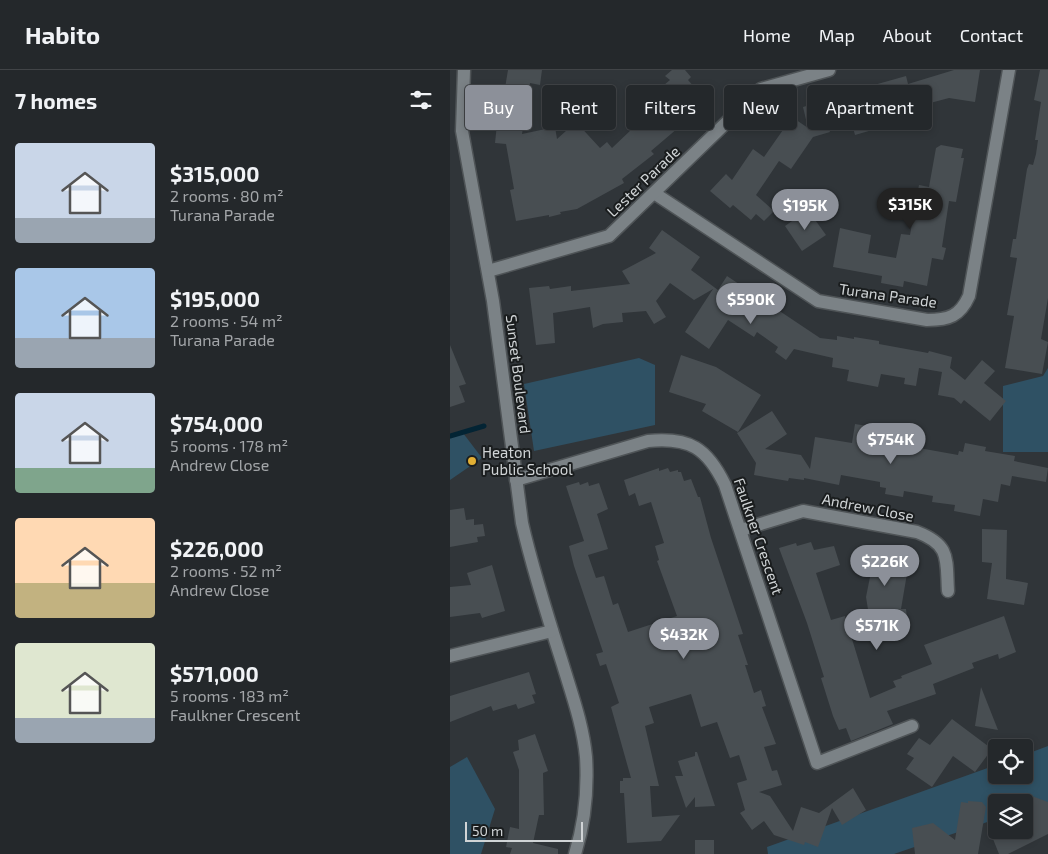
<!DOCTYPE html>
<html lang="en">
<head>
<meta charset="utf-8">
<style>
	:root { --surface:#24282b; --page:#303437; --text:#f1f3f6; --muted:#a3a6a9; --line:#414447; --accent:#8c9099 }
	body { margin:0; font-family:"Exo 2",sans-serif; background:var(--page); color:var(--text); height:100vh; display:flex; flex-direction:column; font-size:19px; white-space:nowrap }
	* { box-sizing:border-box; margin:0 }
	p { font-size:16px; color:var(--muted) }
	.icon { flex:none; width:28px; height:28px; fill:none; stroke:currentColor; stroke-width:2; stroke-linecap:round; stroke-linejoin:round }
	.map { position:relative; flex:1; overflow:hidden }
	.details { display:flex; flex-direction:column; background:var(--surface); width:450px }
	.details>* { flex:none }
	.hud { position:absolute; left:15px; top:15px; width:475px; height:45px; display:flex; gap:10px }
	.tools { position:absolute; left:538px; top:669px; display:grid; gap:10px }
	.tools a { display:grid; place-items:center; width:45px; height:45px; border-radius:5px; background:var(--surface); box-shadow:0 2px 8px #0003,0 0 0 1px var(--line); font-size:25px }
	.scale { position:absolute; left:15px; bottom:12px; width:118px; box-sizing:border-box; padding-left:5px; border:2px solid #d0d4d6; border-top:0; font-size:14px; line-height:18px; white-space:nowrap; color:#d0d4d6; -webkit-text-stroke:4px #1a1d1e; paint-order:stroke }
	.price { position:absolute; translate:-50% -42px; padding:0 11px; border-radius:18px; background:var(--accent); color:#fff; font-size:16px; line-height:32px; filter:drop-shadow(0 1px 2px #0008) }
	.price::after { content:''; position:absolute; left:50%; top:30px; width:15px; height:11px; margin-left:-8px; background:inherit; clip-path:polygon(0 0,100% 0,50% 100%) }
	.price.current { background:#222; color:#fff }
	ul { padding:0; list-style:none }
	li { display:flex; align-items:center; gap:15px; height:125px; padding:0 15px }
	li span { display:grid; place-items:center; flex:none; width:140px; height:100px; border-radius:5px; color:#555 }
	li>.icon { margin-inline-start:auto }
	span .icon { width:60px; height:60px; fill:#fffc; stroke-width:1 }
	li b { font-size:21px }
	h2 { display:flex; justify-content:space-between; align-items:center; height:60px; padding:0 15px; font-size:21px }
	.tag { padding:0 18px; border-radius:5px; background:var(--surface); box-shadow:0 2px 8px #0003,0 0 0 1px var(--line); font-size:18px; line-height:45px }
	.tag.current { background:var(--accent); color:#fff }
	header { display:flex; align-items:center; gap:30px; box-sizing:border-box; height:70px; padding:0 25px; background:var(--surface); border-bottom:1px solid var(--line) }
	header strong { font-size:24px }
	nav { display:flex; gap:28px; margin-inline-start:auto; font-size:18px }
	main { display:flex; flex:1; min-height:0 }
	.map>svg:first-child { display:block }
	.green { fill:#2f5164 }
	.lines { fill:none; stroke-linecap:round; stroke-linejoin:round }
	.stream { stroke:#032434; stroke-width:5 }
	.building { fill:#484e52 }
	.minor-casing { stroke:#4f5457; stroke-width:15 }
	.minor { stroke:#7b8286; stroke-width:12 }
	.poi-dot { fill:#e2af34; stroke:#1a1d1e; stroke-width:2 }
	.labels { text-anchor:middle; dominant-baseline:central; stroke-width:4; stroke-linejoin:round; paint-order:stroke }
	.street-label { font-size:15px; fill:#d0d4d6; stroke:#1a1d1e }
	.poi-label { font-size:15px; fill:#d0d4d6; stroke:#1a1d1e; text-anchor:start }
</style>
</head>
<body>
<header>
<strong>Habito</strong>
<nav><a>Home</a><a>Map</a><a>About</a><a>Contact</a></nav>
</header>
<main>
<section class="details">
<h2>7 homes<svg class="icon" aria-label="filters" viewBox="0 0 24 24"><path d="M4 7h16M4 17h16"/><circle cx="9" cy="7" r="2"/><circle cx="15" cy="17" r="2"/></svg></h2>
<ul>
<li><span style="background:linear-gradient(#c9d6e8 75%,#9aa5b1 0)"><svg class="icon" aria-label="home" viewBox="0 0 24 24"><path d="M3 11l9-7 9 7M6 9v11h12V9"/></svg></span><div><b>$315,000</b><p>2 rooms · 80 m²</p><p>Turana Parade</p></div></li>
<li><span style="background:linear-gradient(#a9c7e8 70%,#9aa5b1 0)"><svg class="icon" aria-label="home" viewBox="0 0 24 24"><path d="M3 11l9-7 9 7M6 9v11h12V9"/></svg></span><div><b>$195,000</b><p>2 rooms · 54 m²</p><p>Turana Parade</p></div></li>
<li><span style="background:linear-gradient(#c9d6e8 75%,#7fa58c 0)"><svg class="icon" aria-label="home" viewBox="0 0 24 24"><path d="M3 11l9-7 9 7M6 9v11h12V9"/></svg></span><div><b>$754,000</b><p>5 rooms · 178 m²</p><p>Andrew Close</p></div></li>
<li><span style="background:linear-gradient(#ffd9b3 65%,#c2b280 0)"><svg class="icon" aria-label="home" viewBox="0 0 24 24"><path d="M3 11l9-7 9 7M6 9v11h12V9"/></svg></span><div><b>$226,000</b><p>2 rooms · 52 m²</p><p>Andrew Close</p></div></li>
<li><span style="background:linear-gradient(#dfe7d0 75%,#9aa5b1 0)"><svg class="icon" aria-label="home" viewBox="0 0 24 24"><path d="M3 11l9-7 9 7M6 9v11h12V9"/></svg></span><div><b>$571,000</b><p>5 rooms · 183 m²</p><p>Faulkner Crescent</p></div></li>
</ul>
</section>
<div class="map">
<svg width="598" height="784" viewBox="0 0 598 784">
	<rect width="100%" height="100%" fill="#303539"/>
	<!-- green -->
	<g class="green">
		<polygon points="189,288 205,295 205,355 84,381 74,314"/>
		<polygon points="598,298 598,382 553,382 553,316 593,306"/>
		<polygon points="13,363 32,388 0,410 0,365"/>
		<polygon points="598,676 598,734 574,740 574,732 546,732 546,749 444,784 318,784 317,777 546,695 546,705 574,705 574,685"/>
		<polygon points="17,687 45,739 31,784 0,784 0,697"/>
	</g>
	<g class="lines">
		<!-- stream -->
		<polyline class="stream" points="0,366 34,356"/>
	</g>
	<!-- building -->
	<g class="building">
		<polygon points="58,0 92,0 90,15 80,13 72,64 105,57 107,69 126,52 150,78 157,72 162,78 182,59 181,57 208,32 202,25 220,10 215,6 222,0 235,0 241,7 238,10 252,26 223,52 228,58 201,81 204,84 172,109 174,113 127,139 110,142 111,144 99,147 99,145 66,151 60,120 64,119 56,74 45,73 49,35 52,36"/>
		<polygon points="504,0 530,0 525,32 499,28 465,37 469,51 437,60 436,56 405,65 402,54 379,60 380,62 363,67 341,99 329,91 306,125 324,141 314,151 306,144 301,150 283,135 280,138 260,121 276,104 282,110 303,79 314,87 342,47 358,58 353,37 384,28 387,41 413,34 410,25 426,21 424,15 456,6 458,14"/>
		<polygon points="590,0 598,0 598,228 591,269 598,272 592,304 555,298 564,246 557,245 567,188 560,187 563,169 566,169 577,99 579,94 583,95 586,84 588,70 585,70 591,32 584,30"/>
		<polygon points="491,75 513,79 511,88 514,88 506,132 499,131 492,177 496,178 493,190 482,188 477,216 454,211 453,217 431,213 432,206 383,197 390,158 421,165 418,183 446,188 451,164 460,165 469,115 479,117 486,78"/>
		<polygon points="358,140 376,165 352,181 335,156"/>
		<polygon points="212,160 250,187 241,200 268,220 277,206 370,268 387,270 387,266 404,269 404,267 429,271 429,274 478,283 479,281 502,287 500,298 515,310 532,290 545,301 534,313 556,331 540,351 514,330 511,334 504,328 488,325 492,302 469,298 466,316 454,314 455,308 431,304 428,317 397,311 399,300 382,297 383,288 344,279 336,290 325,282 328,277 307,262 304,267 278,250 259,279 235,262 263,219 244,230 220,213 206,231 216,247 204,254 196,241 172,243 173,252 153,254 143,258 140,237 103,243 105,273 86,275 79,218 99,216 100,219 121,216 121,221 180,214 172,201 206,183 199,178"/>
		<polygon points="0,275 16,314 9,316 15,332 0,337"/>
		<polygon points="231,285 266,297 311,325 288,362 252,341 256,334 219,322"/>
		<polygon points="322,341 337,364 315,379 351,385 360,399 365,367 402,373 405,354 430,358 429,367 434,367 434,369 470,376 469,378 508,385 509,381 513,382 515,373 536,377 535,381 565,386 564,391 598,398 596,412 562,406 560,416 551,414 548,432 533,429 530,446 504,441 505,435 482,432 483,426 454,421 453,427 435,424 436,418 430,417 430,412 391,405 389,415 354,408 354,410 339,408 338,411 304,405 306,393 287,363"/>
		<polygon points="209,398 209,401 218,398 220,402 228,400 228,402 231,402 234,411 241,409 248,427 250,427 261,468 293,564 288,565 298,595 295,595 304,623 311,620 316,636 312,637 326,674 314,677 322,701 327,700 332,715 309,722 320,726 343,761 351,737 369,743 403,718 416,740 392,755 382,738 368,777 355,772 354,775 324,765 314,751 302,760 290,743 295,740 287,713 297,710 289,685 280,688 267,652 251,657 241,624 199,637 204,653 195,656 209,716 200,716 202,747 230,745 211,771 177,773 174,723 170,723 170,711 173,711 173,708 181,708 161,637 169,633 156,594 150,596 146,584 153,582 124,496 119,476 134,471 116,416 129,412 130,415 138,412 139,416 149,413 158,439 147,444 158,479 138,485 146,508 154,506 163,535 168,533 178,562 227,546 207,491 209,490 205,476 214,473 201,432 189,436 185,423 179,426 174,410"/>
		<polygon points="14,438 16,450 24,449 24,455 33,454 35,466 27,467 28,472 0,477 0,440"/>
		<polygon points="532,459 557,460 556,509 578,513 574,535 537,529 542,493 532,492"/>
		<polygon points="361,472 364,480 384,476 390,495 366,503 381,550 395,546 420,628 446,617 443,611 452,608 451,606 482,594 474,575 554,546 566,582 549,589 548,584 522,593 524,598 483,614 486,624 437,641 443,654 401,671 396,658 389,660 383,646 371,608 374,607 357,553 329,478 346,473 347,476"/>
		<polygon points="410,478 460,486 451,539 456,539 458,556 428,560 427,551 420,552 416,527 421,502 406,499"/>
		<polygon points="42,495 55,541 32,548 30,543 0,547 0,517 21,515 17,503"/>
		<polygon points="79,602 86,624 82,625 85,633 68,639 66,634 43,641 41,636 0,652 0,626"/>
		<polygon points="531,617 548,660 525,656"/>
		<polygon points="502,649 542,679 525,702 503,686 482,717 456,699 464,688 457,684 469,668 480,675"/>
		<polygon points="85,664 98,701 93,703 94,745 89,745 83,773 108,779 108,784 60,784 62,778 56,777 60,757 69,759 69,700 63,682 69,680 68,670"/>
		<polygon points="245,682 247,682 265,736 245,737 245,727 236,738 225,706 233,706 228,691 245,686"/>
		<polygon points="574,723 598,732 598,764 558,784 549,784 543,769 564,760 574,760"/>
		<polygon points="518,731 532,732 536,737 528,784 465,784 462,758 483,753 505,770 511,732 518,733"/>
		<rect x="245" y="770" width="19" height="14"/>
	</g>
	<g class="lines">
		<defs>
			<g id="minor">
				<path d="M14,0l-2,61 31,170 29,222c11,48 26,95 41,142 9,30 20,60 23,92 2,33 -1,65 -11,97"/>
				<path d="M204,123l164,108 109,19c22,0 33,-4 42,-24l40,-226"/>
				<polyline points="38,201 159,166 311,19 379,0"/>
				<path d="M66,410l132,-39c42,-4 59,7 77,44l92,278 95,-37"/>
				<path d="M291,460l62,-19 114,21c34,13 29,27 31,59"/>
				<polyline points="0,586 102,561"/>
			</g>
		</defs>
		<!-- minor casing -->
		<use href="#minor" class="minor-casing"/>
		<!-- minor -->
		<use href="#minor" class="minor"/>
	</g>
	<!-- markers -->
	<circle class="poi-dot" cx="22" cy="391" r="5"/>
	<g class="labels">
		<!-- street labels -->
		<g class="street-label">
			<text transform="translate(193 111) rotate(-44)">Lester Parade</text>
			<text transform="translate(438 225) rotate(8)">Turana Parade</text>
			<text transform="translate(69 304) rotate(83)">Sunset Boulevard</text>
			<text transform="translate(418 437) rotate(11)">Andrew Close</text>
			<text transform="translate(309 466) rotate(71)">Faulkner Crescent</text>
		</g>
		<!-- poi labels -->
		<g class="poi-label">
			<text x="32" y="382">Heaton<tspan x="32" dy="17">Public School</tspan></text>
		</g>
	</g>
</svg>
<div class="tools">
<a><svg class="icon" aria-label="locate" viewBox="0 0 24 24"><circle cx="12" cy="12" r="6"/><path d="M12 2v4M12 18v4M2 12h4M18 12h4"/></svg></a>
<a><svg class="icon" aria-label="layers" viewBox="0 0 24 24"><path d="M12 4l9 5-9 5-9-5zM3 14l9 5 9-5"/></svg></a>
</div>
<div class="scale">50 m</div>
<b class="price current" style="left:460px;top:160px">$315K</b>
<b class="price" style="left:355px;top:161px">$195K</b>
<b class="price" style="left:301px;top:255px">$590K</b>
<b class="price" style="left:441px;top:395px">$754K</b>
<b class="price" style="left:435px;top:517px">$226K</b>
<b class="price" style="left:427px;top:581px">$571K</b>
<b class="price" style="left:234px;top:590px">$432K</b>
<div class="hud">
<a class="tag current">Buy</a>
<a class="tag">Rent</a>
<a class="tag">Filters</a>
<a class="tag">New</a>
<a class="tag">Apartment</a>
</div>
</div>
</main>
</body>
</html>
